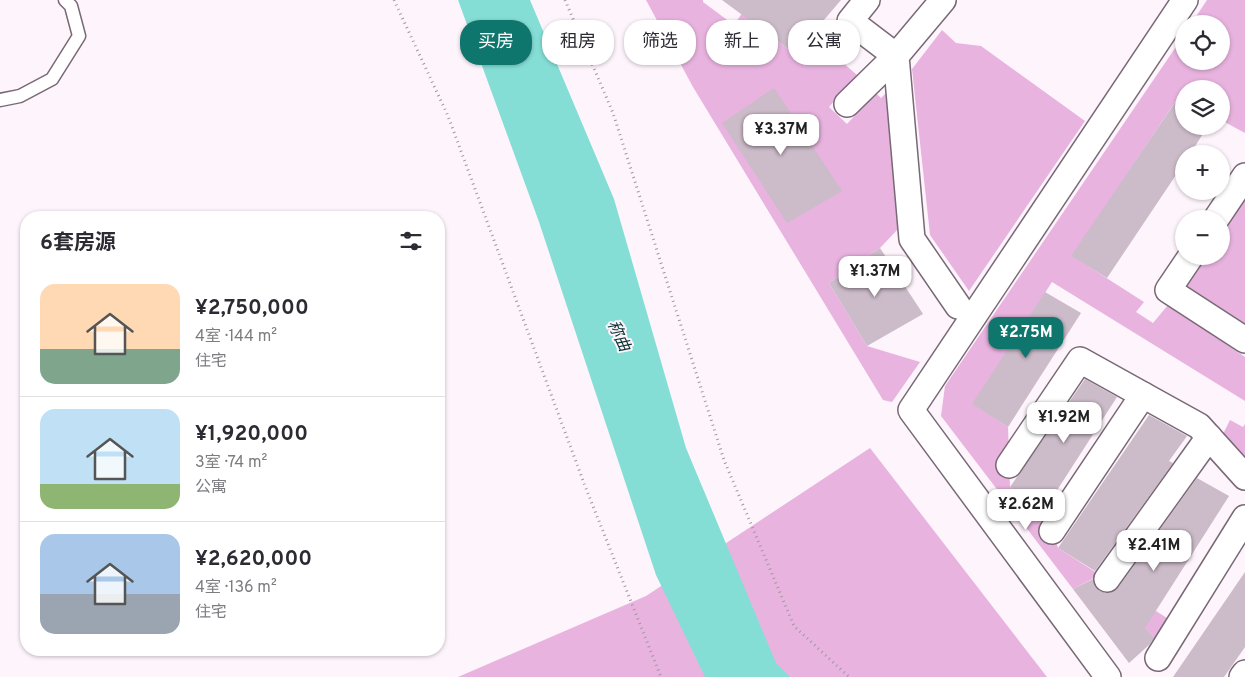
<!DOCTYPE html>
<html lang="zh">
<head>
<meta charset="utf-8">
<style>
	:root { --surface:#fff; --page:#f2f2f3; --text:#2b2b33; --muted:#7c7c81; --line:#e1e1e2; --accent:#0f766e }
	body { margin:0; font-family:Overpass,"Noto Sans SC",sans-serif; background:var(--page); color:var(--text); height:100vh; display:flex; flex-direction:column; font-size:19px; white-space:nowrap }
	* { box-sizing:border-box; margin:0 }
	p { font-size:16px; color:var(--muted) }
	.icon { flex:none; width:28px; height:28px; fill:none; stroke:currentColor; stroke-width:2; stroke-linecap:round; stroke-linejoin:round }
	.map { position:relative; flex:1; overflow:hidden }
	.side { position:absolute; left:20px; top:211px; width:425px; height:445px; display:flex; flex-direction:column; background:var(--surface); border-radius:20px; box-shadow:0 1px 4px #0004 }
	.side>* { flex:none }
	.hud { position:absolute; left:460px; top:20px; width:475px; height:45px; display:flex; gap:10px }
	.tools { position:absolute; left:1175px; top:15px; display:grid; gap:10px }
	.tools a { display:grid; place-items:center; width:55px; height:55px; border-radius:50%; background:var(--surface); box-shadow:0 1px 4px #0004; font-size:25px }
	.price { position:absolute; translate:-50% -42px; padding:0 11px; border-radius:10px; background:#fff; color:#222; font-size:16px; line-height:32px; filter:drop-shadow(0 1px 2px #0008) }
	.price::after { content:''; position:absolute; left:50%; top:30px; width:15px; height:11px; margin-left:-8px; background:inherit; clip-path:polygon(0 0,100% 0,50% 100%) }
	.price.current { background:var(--accent); color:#fff }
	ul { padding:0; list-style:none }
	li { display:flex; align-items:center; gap:15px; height:125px; padding:0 20px }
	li+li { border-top:1px solid var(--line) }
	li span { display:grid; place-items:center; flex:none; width:140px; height:100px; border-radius:15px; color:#555 }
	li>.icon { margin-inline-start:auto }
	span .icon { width:60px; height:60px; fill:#fffc; stroke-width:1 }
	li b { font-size:21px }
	h2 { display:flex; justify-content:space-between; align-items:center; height:60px; padding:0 20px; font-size:21px }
	.tag { padding:0 18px; border-radius:20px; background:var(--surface); box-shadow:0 1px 4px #0004; font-size:18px; line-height:45px }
	.tag.current { background:var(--accent); color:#fff }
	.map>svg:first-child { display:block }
	.green { fill:#e8b3df }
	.water { fill:#85ded6 }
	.building { fill:#ccbbc9 }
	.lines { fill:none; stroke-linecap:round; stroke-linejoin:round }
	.lane-casing { stroke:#796976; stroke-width:15 }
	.street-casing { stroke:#796976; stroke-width:28 }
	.path { stroke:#a1989f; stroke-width:3; stroke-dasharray:1 4; stroke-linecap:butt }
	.lane { stroke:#fff; stroke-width:12 }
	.street { stroke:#fff; stroke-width:25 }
	.labels { text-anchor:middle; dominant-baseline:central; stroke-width:4; stroke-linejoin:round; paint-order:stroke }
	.water-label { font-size:16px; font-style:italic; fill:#093532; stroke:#fef4fc }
</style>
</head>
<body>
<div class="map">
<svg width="1245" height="677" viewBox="0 0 1245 677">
	<rect width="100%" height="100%" fill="#fef4fc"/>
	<!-- green -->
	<g class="green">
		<polygon points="646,0 703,0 703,2 734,25 751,0 754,24 795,54 811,35 857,75 829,107 847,124 876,93 881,98 889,90 898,229 880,248 829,283 867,346 920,362 892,402 883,400 693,87"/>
		<polygon points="1207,0 1245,0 1245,133 1221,120 1221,89 1184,89 1184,99 1179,96 1072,256 1144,302 1136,312 1153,323 1168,305 1245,357 1245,401 1052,282 973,404 1008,427 1010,487 1045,509 1058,548 1170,620 1155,640 1117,595 1094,578 1073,589 941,416 945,386 1184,35 1184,61 1221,61 1221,24 1191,24"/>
		<polygon points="942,30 956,43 981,46 1085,121 969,291 930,235 912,69"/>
		<polygon points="1245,194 1245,328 1183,287 1203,256 1221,256 1221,229"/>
		<polygon points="1230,420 1243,427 1245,424 1245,465 1221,438"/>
		<polygon points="870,448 1047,677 458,677 646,596"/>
	</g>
	<!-- water -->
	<polygon class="water" points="458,0 530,0 614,199 686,448 776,663 790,677 705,677 656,575 539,222"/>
	<!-- building -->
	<g class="building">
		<polygon points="722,0 841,0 795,54"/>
		<polygon points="774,88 842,191 787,223 722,123"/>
		<polygon points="1184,89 1184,126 1208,126 1190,154 1184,154 1184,163 1107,278 1071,256"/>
		<polygon points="880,248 923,314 867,346 829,283"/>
		<polygon points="1045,292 1081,313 1008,427 972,404"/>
		<polygon points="1085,379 1117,397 1045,509 1010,487"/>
		<polygon points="1149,415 1187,436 1169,461 1173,463 1095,571 1058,548"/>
		<polygon points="1197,478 1229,496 1145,628 1154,638 1149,645 1129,663 1073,589 1093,579 1098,590 1105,593 1112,592 1118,588"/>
		<polygon points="1245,572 1245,647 1224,677 1173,677"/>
	</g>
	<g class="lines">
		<defs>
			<polyline id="lane" points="0,100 20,96 52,79 79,36 71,6 65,0"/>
			<g id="street">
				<polyline points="943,0 896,56 912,239 958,306"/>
				<polyline points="847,104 896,56 850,21 867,0"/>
				<polyline points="1216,219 1245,176"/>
				<polyline points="1191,256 1168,290 1245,340"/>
				<polyline points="1009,465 1080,360 1143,395"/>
				<polyline points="1052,531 1143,395 1199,426 1245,477"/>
				<polyline points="1107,579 1209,437"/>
				<polyline points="1158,658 1245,518"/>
				<polyline points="1108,677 911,410 1185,0"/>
				<polyline points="1242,677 1245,673"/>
			</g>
		</defs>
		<!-- lane casing -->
		<use href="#lane" class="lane-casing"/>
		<!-- street casing -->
		<use href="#street" class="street-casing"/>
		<!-- path -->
		<g class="path">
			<polyline points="394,0 448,116 585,486 661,677"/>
			<polyline points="565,0 613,113 724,460 794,626 849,677"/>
		</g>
		<!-- lane -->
		<use href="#lane" class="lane"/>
		<!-- street -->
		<use href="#street" class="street"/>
	</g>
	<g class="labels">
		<!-- water labels -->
		<g class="water-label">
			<text transform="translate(618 336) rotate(65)">称曲</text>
		</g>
	</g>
</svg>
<div class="tools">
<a><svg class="icon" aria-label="locate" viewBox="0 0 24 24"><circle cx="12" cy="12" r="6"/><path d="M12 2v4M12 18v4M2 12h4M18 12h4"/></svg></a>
<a><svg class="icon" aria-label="layers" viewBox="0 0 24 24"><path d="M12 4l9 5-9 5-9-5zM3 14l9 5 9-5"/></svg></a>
<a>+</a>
<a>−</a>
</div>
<b class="price" style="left:781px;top:156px">¥3.37M</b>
<b class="price" style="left:875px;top:298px">¥1.37M</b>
<b class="price current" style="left:1026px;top:359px">¥2.75M</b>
<b class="price" style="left:1064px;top:444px">¥1.92M</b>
<b class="price" style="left:1026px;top:531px">¥2.62M</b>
<b class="price" style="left:1154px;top:572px">¥2.41M</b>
<div class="hud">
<a class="tag current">买房</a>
<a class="tag">租房</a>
<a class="tag">筛选</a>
<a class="tag">新上</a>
<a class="tag">公寓</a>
</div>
<section class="side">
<h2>6套房源<svg class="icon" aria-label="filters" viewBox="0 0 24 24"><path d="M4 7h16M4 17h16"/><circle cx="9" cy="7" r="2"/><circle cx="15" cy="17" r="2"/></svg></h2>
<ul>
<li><span style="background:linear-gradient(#ffd9b3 65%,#7fa58c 0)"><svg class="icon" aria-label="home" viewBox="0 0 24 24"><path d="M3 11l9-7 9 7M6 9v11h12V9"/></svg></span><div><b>¥2,750,000</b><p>4室 · 144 m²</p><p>住宅</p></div></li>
<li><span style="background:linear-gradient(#bfe0f5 75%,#8fb573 0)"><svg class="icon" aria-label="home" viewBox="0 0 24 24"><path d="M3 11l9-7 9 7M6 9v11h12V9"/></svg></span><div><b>¥1,920,000</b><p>3室 · 74 m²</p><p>公寓</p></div></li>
<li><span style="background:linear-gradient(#a9c7e8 60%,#9aa5b1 0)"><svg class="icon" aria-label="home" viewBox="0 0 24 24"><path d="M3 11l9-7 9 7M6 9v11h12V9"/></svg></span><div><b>¥2,620,000</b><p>4室 · 136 m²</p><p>住宅</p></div></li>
</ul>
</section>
</div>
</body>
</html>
